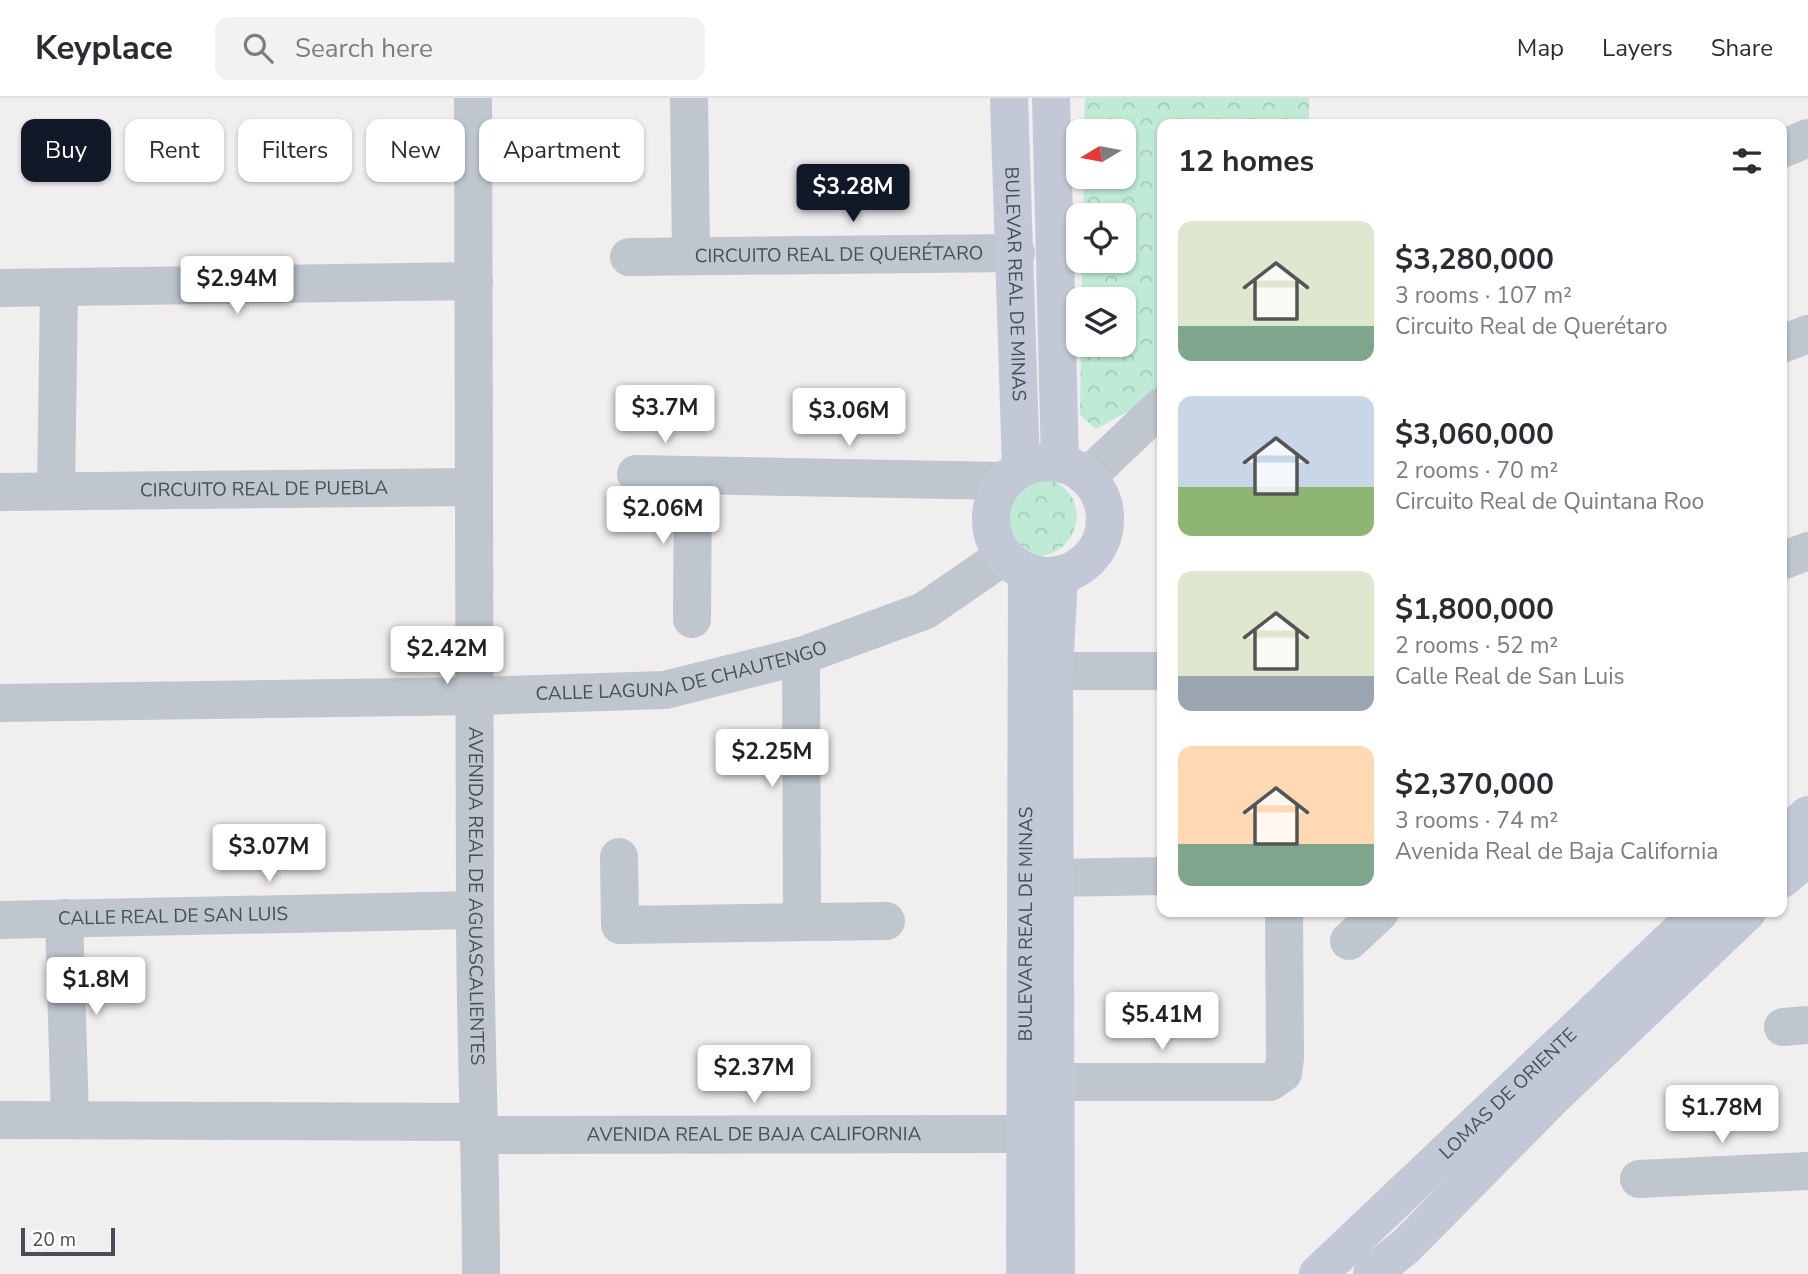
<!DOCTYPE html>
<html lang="en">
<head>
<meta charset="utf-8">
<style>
	:root { --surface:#fff; --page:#f2f2f3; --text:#2b2b33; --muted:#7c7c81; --line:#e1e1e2; --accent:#111827 }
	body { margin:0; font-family:"Nunito Sans",sans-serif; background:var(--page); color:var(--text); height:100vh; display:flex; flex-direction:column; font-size:26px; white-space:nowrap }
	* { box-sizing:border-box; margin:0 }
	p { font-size:23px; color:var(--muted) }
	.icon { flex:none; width:38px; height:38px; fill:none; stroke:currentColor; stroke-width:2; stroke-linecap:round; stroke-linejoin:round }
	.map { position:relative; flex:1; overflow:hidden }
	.drawer { position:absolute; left:1157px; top:21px; width:630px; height:798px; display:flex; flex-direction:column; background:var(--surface); border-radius:14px; box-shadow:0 2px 5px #0004 }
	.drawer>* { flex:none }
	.hud { position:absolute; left:21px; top:21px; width:665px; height:63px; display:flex; gap:14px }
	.needle { width:46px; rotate:260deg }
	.controls { position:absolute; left:1066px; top:21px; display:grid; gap:14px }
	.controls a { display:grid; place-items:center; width:70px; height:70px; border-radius:14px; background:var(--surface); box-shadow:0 2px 5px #0004; font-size:35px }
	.scale { position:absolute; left:21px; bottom:18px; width:94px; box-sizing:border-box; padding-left:7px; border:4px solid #474e59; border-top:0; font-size:19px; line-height:24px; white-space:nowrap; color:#474e59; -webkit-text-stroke:5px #fff; paint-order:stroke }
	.price { position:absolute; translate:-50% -60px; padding:0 16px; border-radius:7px; background:#fff; color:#222; font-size:23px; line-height:46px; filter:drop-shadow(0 2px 4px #0008) }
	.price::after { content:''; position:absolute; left:50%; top:42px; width:21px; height:16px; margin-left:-10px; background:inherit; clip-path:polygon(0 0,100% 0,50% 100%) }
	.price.active { background:var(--accent); color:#fff }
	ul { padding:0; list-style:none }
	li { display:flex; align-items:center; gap:21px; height:175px; padding:0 21px }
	li span { display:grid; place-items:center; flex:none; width:196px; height:140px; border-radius:14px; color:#555 }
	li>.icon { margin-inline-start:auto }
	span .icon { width:84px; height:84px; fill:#fffc; stroke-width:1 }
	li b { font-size:30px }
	h2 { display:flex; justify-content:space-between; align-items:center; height:84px; padding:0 21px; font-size:30px }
	.chip { padding:0 24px; border-radius:14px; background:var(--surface); box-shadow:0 2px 5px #0004; font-size:24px; line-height:63px }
	.chip.active { background:var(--accent); color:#fff }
	header { display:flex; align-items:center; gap:42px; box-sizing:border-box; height:98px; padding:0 35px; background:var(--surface); border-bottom:2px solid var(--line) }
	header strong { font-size:33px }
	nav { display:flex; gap:38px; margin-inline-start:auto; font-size:24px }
	.search { width:490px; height:63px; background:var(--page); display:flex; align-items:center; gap:18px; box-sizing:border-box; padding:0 24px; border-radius:14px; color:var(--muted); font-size:26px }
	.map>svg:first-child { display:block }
	.forest { fill:url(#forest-crowns) }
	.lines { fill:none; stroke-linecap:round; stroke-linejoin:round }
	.street { stroke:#bfc6ce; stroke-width:38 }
	.secondary { stroke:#c2c8d5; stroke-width:38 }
	.labels { text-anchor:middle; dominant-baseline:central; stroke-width:5; stroke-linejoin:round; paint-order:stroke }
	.street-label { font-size:19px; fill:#474e59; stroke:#fff }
</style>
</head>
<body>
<header>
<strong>Keyplace</strong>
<div class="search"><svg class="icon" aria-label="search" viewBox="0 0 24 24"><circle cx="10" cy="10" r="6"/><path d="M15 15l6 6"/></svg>Search here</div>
<nav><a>Map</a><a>Layers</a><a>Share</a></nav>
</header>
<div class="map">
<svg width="1808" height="1176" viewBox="0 0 1808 1176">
	<defs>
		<pattern id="forest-crowns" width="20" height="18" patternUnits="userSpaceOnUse" patternTransform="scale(1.75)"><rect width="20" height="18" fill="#bfead6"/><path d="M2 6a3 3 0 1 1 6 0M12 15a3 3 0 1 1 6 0" fill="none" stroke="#a6caba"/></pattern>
	</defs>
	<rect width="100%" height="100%" fill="#f0eeee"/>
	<!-- forest -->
	<g class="forest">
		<polygon points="1085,0 1309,0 1309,26 1162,26 1162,295 1096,331 1080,317 1081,247 1124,247 1124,201 1082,201 1082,163 1124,163 1124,117 1083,117 1084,79 1124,79 1124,33 1084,33"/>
		<path d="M1039,378c72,16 31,113 -39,69 -11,-41 -6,-60 39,-69z"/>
	</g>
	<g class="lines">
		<!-- street -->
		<g class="street">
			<path id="s1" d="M473,0c2,270 2,540 2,810 0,122 6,244 6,366"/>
			<polyline points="689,0 691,156"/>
			<polyline points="1782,51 1808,40"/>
			<path id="s2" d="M629,159l387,-4"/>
			<polyline points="0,190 474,183"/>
			<polyline points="1782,246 1808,236"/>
			<polyline points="636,376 1004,383"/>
			<polyline points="1087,379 1162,308"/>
			<polyline points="56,392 59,191"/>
			<path id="s3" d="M0,394l473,-5"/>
			<polyline points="1782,463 1808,453"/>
			<polyline points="692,521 693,377"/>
			<polyline points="801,558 802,824"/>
			<polyline points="1054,573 1162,573"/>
			<path id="s4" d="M0,605l477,-7 188,-6 136,-34 123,-45 80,-55"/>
			<polyline points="619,759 620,827 886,823"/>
			<polyline points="1055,780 1162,778"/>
			<polyline points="64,820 70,1020"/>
			<path id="s5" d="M0,822l475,-10"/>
			<polyline points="1349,843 1380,814"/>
			<polyline points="1783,929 1808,927"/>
			<polyline points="1054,984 1270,984 1283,975 1285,960 1284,814"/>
			<polyline points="0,1022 480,1024"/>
			<path id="s6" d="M481,1037l546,-1"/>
			<polyline points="1639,1081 1808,1073"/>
		</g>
		<!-- secondary -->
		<g class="secondary">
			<path id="s7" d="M1009,0l12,369"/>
			<polyline points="1051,0 1060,364"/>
			<circle cx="1048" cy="421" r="57"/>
			<polyline points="1782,740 1808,717"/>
			<polyline points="1782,781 1808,759"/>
			<path id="s8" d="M1025,1176l2,-701"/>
			<polyline points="1056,1176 1054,573 1059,478"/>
			<path id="s9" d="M1318,1176l382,-362"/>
			<polyline points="1372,1176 1406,1148 1554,998 1747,814"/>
		</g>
	</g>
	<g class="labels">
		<!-- street labels -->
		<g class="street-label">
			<text stroke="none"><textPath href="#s2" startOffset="210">CIRCUITO REAL DE QUERÉTARO</textPath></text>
			<text stroke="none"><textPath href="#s7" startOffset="186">BULEVAR REAL DE MINAS</textPath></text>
			<text stroke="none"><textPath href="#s3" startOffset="264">CIRCUITO REAL DE PUEBLA</textPath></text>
			<text stroke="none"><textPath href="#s4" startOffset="684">CALLE LAGUNA DE CHAUTENGO</textPath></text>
			<text stroke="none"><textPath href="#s1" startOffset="798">AVENIDA REAL DE AGUASCALIENTES</textPath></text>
			<text stroke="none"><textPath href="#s5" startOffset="173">CALLE REAL DE SAN LUIS</textPath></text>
			<text stroke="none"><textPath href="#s8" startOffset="350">BULEVAR REAL DE MINAS</textPath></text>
			<text stroke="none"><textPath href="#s9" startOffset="262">LOMAS DE ORIENTE</textPath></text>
			<text stroke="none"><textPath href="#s6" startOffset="273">AVENIDA REAL DE BAJA CALIFORNIA</textPath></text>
		</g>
	</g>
</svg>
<div class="controls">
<a><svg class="needle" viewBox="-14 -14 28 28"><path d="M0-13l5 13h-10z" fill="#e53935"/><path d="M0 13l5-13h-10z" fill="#7c7c81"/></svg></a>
<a><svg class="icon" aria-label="locate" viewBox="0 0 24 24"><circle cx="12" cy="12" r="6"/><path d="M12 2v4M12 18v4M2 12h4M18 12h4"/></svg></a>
<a><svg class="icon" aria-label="layers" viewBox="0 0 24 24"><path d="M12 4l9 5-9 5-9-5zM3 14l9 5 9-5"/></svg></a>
</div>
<div class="scale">20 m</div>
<b class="price active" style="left:853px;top:126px">$3.28M</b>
<b class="price" style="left:237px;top:218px">$2.94M</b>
<b class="price" style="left:665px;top:347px">$3.7M</b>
<b class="price" style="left:849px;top:350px">$3.06M</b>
<b class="price" style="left:663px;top:448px">$2.06M</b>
<b class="price" style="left:447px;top:588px">$2.42M</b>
<b class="price" style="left:772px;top:691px">$2.25M</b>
<b class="price" style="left:269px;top:786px">$3.07M</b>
<b class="price" style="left:96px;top:919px">$1.8M</b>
<b class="price" style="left:1162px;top:954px">$5.41M</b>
<b class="price" style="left:754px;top:1007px">$2.37M</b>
<b class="price" style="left:1722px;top:1047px">$1.78M</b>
<div class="hud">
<a class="chip active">Buy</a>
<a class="chip">Rent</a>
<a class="chip">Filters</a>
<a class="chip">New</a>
<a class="chip">Apartment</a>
</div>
<section class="drawer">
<h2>12 homes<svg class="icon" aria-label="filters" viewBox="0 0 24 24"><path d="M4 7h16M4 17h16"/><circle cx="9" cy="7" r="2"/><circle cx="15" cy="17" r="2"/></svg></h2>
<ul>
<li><span style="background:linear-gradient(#dfe7d0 75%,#7fa58c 0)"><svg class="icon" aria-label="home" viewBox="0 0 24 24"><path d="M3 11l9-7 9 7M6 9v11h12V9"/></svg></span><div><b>$3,280,000</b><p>3 rooms · 107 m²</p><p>Circuito Real de Querétaro</p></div></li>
<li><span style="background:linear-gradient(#c9d6e8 65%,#8fb573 0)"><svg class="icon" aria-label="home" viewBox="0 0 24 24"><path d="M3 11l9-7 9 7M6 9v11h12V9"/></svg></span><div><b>$3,060,000</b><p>2 rooms · 70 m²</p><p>Circuito Real de Quintana Roo</p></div></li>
<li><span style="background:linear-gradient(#dfe7d0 75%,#9aa5b1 0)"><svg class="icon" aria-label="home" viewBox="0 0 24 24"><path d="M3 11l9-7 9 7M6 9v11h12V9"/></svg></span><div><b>$1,800,000</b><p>2 rooms · 52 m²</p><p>Calle Real de San Luis</p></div></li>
<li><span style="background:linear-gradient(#ffd9b3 70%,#7fa58c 0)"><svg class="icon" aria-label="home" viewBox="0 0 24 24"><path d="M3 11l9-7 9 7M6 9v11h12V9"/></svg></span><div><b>$2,370,000</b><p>3 rooms · 74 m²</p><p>Avenida Real de Baja California</p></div></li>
</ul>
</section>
</div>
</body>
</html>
